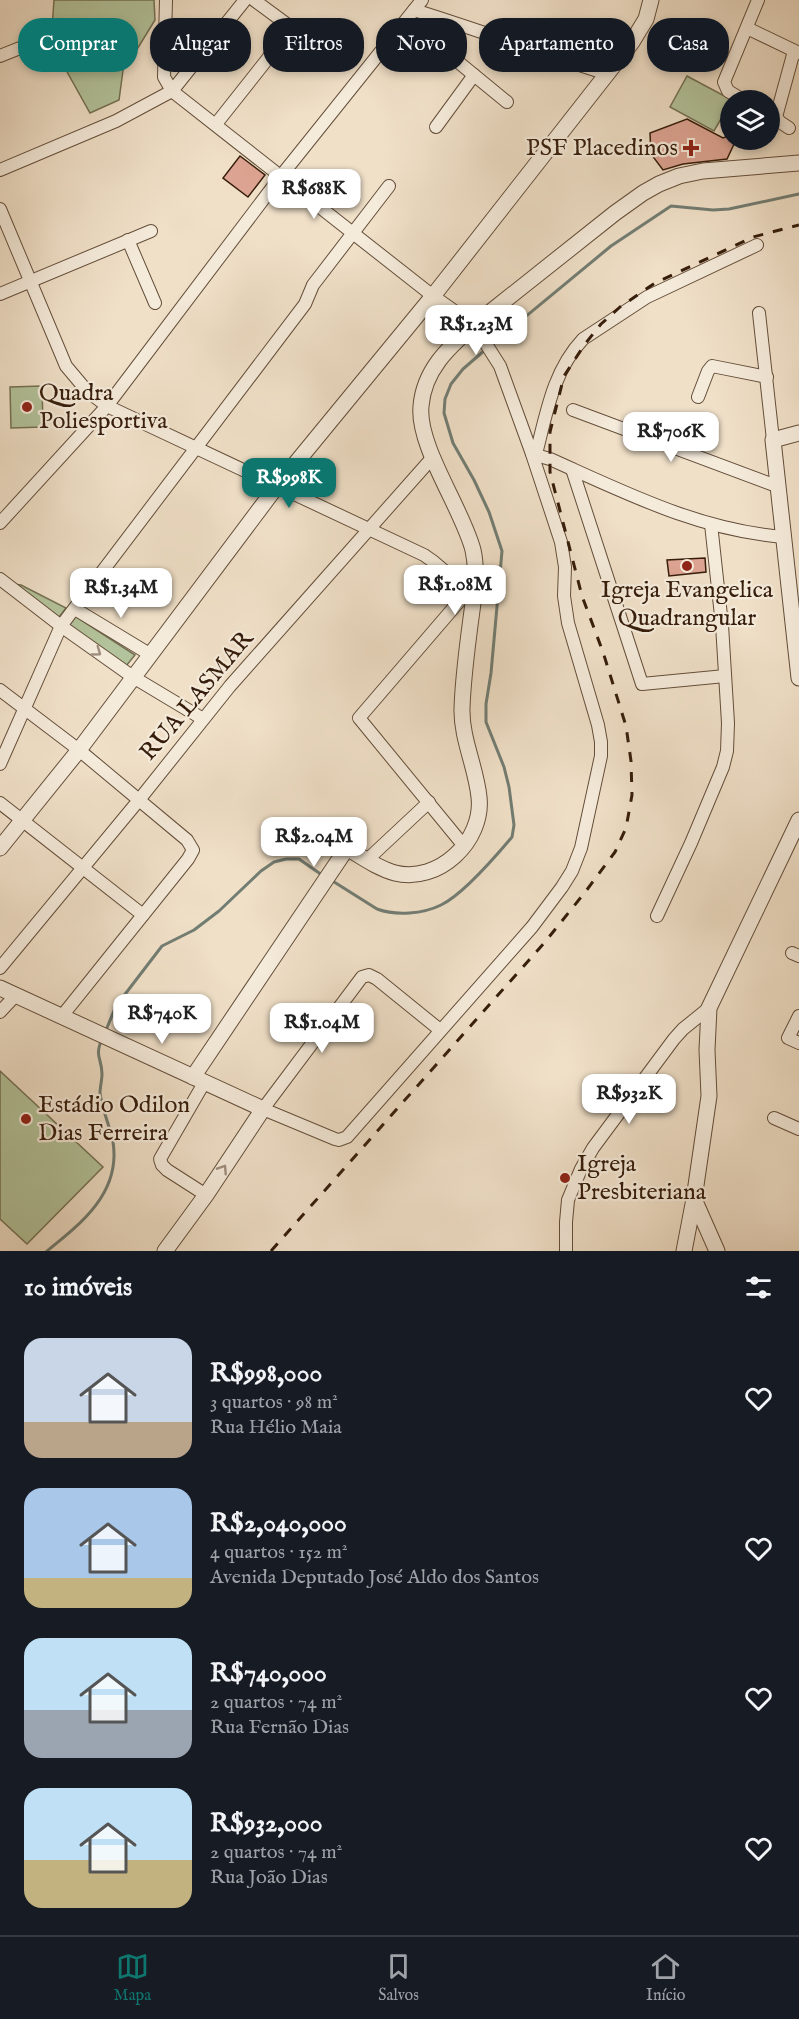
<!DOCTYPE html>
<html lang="pt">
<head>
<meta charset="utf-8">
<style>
	:root { --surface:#171b24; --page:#242831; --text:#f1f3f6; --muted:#9ea1a6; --line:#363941; --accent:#0f766e }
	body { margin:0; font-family:"IM FELL English",serif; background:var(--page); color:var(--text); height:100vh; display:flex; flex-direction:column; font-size:22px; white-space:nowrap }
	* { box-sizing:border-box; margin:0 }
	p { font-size:20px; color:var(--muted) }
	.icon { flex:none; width:33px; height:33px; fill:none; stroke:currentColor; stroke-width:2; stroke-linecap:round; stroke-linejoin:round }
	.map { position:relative; height:1251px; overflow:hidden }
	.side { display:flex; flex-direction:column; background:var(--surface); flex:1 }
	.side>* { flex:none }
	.top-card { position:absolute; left:18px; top:18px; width:764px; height:54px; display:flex; gap:12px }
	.controls { position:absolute; left:720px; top:90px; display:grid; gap:12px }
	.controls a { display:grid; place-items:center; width:60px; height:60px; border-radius:50%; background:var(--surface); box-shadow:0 3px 9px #0003; font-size:30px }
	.price { position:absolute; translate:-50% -51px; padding:0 14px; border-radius:12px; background:#fff; color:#222; font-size:20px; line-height:39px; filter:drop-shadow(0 2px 3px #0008) }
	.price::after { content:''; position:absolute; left:50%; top:36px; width:18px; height:14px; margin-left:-9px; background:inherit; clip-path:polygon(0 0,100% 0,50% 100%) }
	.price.on { background:var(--accent); color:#fff }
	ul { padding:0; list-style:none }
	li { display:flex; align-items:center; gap:18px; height:150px; padding:0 24px }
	li span { display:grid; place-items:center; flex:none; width:168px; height:120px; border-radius:18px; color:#555 }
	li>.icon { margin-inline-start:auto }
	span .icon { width:72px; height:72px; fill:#fffc; stroke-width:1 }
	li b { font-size:26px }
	h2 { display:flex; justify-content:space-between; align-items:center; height:72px; padding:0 24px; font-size:26px }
	.pill { padding:0 21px; border-radius:24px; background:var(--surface); box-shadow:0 3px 9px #0003; font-size:21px; line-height:54px }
	.pill.on { background:var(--accent); color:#fff }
	.dock { display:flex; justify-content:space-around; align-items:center; height:84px; border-top:2px solid var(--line); background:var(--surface); font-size:16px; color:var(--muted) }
	.dock a { display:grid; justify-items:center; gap:3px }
	.dock .on { color:var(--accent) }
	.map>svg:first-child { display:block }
	.green { fill:#b3c39b; stroke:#747053; stroke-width:1.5 }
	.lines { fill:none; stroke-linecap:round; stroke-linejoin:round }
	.stream { stroke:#727d73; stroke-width:3 }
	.building { fill:#dea493; stroke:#361d0b; stroke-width:1.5 }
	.minor-casing { stroke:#644e3a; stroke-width:14 }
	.tertiary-casing { stroke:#644e3a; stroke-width:17 }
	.path { stroke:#361d0b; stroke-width:1.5; stroke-dasharray:1.5 3; stroke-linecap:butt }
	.minor { stroke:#f5ebdb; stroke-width:12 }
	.tertiary { stroke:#f5ebdb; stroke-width:15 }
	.rail { stroke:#361d0b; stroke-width:3; stroke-dasharray:10 10; stroke-linecap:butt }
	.oneway { stroke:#9f8e7d }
	.poi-dot { fill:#8f2418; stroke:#f5ebdb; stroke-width:2 }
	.labels { text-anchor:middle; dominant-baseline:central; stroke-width:4.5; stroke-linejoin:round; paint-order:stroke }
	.poi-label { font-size:24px; fill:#361d0b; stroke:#f5ebdb; text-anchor:start }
	.street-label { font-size:24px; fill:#361d0b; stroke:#f5ebdb }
</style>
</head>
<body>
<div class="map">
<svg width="799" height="1251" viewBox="0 0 799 1251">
	<rect width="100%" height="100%" fill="#f0e0c8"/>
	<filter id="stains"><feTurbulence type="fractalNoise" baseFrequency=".00333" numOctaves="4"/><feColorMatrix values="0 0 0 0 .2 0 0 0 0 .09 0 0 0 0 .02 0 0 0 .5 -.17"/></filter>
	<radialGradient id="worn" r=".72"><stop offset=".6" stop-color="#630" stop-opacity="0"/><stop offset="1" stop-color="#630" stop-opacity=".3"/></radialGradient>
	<!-- green -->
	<g class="green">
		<polygon points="54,0 154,0 155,20 136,51 124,63 119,100 90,113 51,43"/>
		<polygon points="687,76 732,100 714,131 670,107"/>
		<polygon points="42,386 43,427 11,428 10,387"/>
		<polygon points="13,584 21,585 66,608 57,620"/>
		<polygon points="75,616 135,655 126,666 67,626"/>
		<polygon points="0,1071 103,1167 27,1244 0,1219"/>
	</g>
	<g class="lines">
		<!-- stream -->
		<g class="stream">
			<polyline points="490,346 611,246 671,206 713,210 729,209 799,194"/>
			<path d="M331,880l46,29c19,7 46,5 64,-4 21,-10 55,-49 71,-68l2,-12 -5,-38 -5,-20 -18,-45v-18l5,-31 11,-122 -13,-39 -15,-32 -21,-37 -9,-30 1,-14 6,-15 12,-15 22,-19"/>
			<polyline points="106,1030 116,1006 162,946 194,930 219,911 261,871 274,862 286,859 299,859 322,875"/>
			<path d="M47,1251c35,-28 74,-59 66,-109 -3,-16 -11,-32 -13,-49 0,-6 2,-13 2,-19 0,-16 -8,-17 0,-35"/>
		</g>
	</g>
	<!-- building -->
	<g class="building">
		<polygon points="687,119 723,138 728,136 735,142 727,159 683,164 663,170 651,154 650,133"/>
		<polygon points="240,156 265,175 248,197 223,178"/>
		<polygon points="705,558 706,572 669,576 667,560"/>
	</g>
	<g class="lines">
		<defs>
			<g id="minor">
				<polyline points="166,0 164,77 172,91 433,296 474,325 500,366 532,454 561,542 565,567 564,596 568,623 598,725 601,742 601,756 581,848 572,871 562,887 532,927 347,1137 339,1140 335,1139 263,1109 362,977 369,975 377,979 440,1030"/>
				<path d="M414,10c65,20 129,44 194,64"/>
				<polyline points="407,20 507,102"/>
				<polyline points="747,28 799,53"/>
				<polyline points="0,56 30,44"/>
				<polyline points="743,100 728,91 724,82 758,0"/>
				<polyline points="216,124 292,28 254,0"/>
				<polyline points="436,127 474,75"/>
				<polyline points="789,128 780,122 776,117 794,51"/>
				<polyline points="0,170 116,121 172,91 245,0"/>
				<polyline points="0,209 66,366 87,391 107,406 424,555 434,562 468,591 474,594"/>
				<polyline points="128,240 155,303"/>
				<path d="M757,245l-110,52 -64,42c-29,31 -36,71 -46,111l-5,4 18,5c76,34 151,72 235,78"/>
				<polyline points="0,294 151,231"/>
				<polyline points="759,313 773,440"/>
				<polyline points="698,397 708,371 712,366 767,377"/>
				<polyline points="573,410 779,487"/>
				<polyline points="572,469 642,684 725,676"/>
				<polyline points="0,523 107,406 281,176 422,0"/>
				<polyline points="0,579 61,626 133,677 203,719"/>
				<polyline points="75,609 151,655"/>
				<polyline points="0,690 79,750 187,840 193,850 188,859 62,1016"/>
				<polyline points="0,764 61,626 305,304 313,285 389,186"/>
				<polyline points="0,803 143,915"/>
				<polyline points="464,846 359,718 468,591"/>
				<polyline points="367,860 429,802"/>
				<polyline points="657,916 691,843 723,767 727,751 728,723 722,625 711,524"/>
				<polyline points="792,953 799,956"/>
				<polyline points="0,968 139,800 230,686 433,457"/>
				<polyline points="0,1012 15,996"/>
				<polyline points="799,1016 788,1038 799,1043"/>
				<polyline points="204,1083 160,1159 162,1165 167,1170 206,1195"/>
				<polyline points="774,1118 799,1129"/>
				<polyline points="566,1251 566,1222 568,1200 581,1169 593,1148 674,1039 683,1029 709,1008"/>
			</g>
			<g id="tertiary">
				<polyline points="799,433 773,440 799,678"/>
				<polyline points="0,848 79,750 277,486 433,296 632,42 646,19 651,0"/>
				<polyline points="0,988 263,1109 206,1195 165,1251"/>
				<path d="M193,1077l154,-229c15,9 30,20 48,25 43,11 89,-32 84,-76 -3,-30 -18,-59 -17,-89 1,-30 5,-60 9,-90 3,-22 7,-46 2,-68 -11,-42 -56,-104 -52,-144 3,-36 27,-58 53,-81l141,-112 28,-20 16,-9 20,-8 24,-5 96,-8"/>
				<polyline points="684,1251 694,1199"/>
				<polyline points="717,1251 694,1199 709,1096 707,1050 709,1008 799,820"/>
			</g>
		</defs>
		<!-- minor casing -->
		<use href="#minor" class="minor-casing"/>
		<!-- tertiary casing -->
		<use href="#tertiary" class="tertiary-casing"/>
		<!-- path -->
		<polyline class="path" points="312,825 336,840"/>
		<!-- minor -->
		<use href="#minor" class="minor"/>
		<!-- tertiary -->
		<use href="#tertiary" class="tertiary"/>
		<!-- rail -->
		<polyline class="rail" points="271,1251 545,942 586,891 615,852 626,828 632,795 631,761 626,726 603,652 582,596 550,472 550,432 564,376 585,344 601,324 620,307 655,283 753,237 799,225"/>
	</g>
	<!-- one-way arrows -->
	<defs><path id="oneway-chevron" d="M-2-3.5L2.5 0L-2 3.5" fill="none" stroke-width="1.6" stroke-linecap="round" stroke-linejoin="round" transform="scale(1.5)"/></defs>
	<g class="oneway">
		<use href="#oneway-chevron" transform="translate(97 652) rotate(36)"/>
		<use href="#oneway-chevron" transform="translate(223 1169) rotate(-57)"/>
	</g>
	<!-- markers -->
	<g class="poi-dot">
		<path d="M688 139h6v6h6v6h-6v6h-6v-6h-6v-6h6z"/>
		<circle cx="27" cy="407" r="6"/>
		<circle cx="687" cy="566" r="6"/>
		<circle cx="26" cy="1119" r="6"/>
		<circle cx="565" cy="1178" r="6"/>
	</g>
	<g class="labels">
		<!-- poi labels -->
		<g class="poi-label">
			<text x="678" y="148" text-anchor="end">PSF Placedinos</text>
			<text x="39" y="393">Quadra<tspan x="39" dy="28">Poliesportiva</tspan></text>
			<text x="687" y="590" text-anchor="middle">Igreja Evangelica<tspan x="687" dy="28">Quadrangular</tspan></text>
			<text x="38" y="1105">Estádio Odilon<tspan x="38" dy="28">Dias Ferreira</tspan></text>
			<text x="577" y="1164">Igreja<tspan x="577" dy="28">Presbiteriana</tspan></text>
		</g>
		<!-- street labels -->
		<g class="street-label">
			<text transform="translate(197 696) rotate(-50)">RUA LASMAR</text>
		</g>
	</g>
	<rect width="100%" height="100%" filter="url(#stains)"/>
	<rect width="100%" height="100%" fill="url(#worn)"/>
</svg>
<div class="controls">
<a><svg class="icon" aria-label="layers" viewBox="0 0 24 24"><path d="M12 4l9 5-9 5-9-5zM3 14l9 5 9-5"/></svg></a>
</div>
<b class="price" style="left:314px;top:220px">R$688K</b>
<b class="price" style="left:476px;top:356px">R$1.23M</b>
<b class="price" style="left:671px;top:463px">R$706K</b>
<b class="price on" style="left:289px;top:509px">R$998K</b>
<b class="price" style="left:455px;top:616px">R$1.08M</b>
<b class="price" style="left:121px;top:619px">R$1.34M</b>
<b class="price" style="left:314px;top:868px">R$2.04M</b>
<b class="price" style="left:162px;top:1045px">R$740K</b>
<b class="price" style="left:322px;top:1054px">R$1.04M</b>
<b class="price" style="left:629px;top:1125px">R$932K</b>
<div class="top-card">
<a class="pill on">Comprar</a>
<a class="pill">Alugar</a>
<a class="pill">Filtros</a>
<a class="pill">Novo</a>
<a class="pill">Apartamento</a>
<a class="pill">Casa</a>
</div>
</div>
<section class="side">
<h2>10 imóveis<svg class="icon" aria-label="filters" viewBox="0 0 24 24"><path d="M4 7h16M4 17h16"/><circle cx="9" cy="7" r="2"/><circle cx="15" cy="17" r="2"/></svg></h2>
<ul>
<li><span style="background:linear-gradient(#c9d6e8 70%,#b9a48a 0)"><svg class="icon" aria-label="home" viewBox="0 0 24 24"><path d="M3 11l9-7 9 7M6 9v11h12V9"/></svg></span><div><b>R$998,000</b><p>3 quartos · 98 m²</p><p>Rua Hélio Maia</p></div><svg class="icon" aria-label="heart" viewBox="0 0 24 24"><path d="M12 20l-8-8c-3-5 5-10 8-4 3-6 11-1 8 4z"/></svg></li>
<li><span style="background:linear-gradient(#a9c7e8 75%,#c2b280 0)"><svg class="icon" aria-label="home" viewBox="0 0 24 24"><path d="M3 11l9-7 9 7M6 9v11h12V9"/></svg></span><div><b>R$2,040,000</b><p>4 quartos · 152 m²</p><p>Avenida Deputado José Aldo dos Santos</p></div><svg class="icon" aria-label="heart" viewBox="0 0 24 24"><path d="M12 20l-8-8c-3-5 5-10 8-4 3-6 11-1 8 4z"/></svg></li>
<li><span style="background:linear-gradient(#bfe0f5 60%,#9aa5b1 0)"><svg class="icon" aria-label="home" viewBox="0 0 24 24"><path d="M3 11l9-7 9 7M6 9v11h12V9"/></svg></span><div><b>R$740,000</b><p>2 quartos · 74 m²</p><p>Rua Fernão Dias</p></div><svg class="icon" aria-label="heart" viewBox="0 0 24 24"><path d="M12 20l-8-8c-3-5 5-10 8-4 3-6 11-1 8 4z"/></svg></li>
<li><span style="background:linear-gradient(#bfe0f5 60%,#c2b280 0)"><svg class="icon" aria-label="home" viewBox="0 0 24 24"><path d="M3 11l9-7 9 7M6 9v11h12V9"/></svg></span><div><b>R$932,000</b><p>2 quartos · 74 m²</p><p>Rua João Dias</p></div><svg class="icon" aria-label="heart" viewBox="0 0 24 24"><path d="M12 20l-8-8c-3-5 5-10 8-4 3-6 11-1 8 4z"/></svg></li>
</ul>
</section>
<nav class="dock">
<a class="on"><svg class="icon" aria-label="map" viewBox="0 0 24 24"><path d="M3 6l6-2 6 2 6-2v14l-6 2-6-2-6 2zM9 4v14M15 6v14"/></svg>Mapa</a>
<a><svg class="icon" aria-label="saved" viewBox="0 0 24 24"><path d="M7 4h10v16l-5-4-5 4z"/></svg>Salvos</a>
<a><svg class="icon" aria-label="home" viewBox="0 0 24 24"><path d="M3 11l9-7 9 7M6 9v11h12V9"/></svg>Início</a>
</nav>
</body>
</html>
